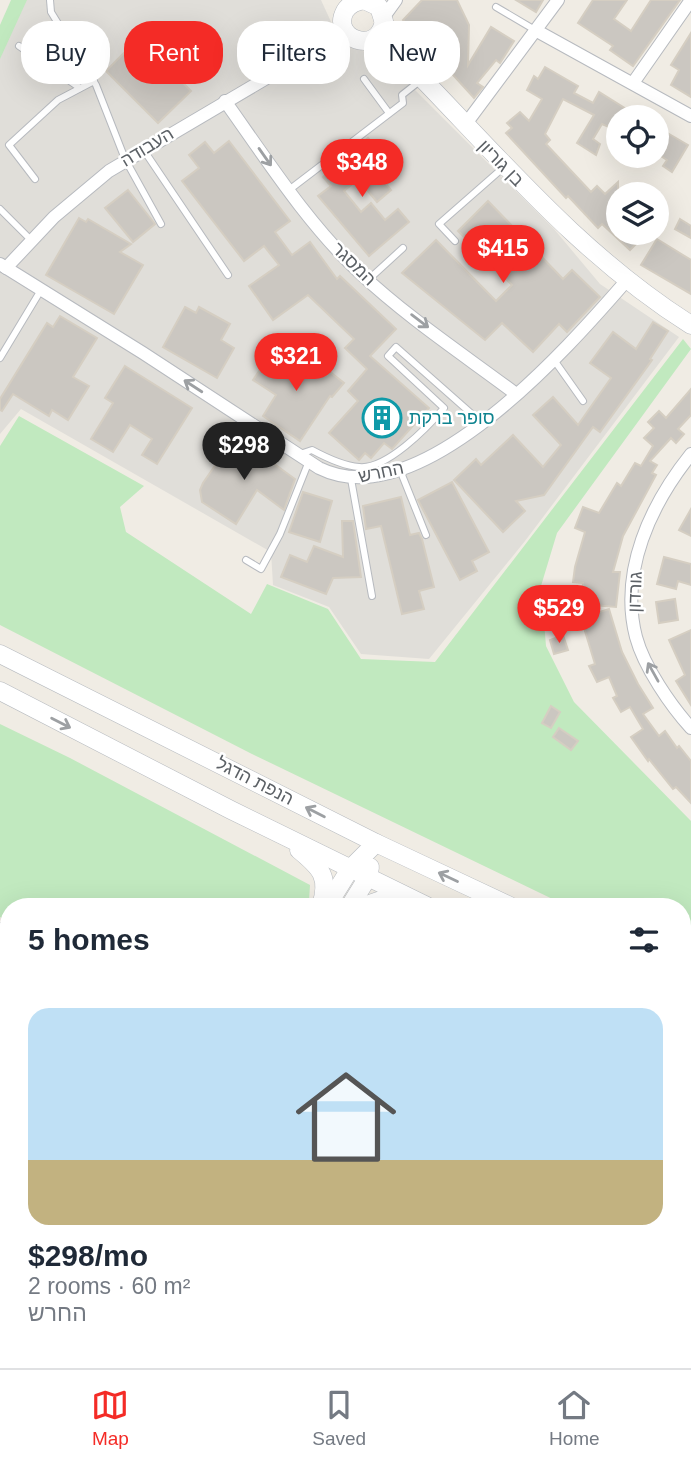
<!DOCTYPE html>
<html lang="en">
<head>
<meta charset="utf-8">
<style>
	:root { --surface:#fff; --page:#f2f2f3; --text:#1f2937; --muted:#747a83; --line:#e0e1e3; --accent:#f42b26 }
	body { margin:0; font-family:Helvetica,"Noto Sans Hebrew",sans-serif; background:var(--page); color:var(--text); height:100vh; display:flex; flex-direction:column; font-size:26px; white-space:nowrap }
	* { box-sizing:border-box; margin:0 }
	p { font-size:23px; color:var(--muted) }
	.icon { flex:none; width:38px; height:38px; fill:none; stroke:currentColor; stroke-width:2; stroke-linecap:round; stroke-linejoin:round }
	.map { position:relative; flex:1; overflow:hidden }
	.panel { position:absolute; left:0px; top:898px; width:691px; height:471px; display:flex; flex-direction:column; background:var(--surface); border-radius:28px 28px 0 0; box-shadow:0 7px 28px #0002 }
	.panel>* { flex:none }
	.guide { position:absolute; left:21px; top:21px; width:649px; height:63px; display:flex; gap:14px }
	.buttons { position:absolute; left:606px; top:105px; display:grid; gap:14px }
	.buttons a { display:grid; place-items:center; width:63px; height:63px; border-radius:50%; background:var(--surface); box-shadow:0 7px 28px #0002; font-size:35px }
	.price { position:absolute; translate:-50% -60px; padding:0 16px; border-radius:24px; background:var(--accent); color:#fff; font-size:23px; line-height:46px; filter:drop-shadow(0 2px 4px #0008) }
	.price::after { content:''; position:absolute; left:50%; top:42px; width:21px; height:16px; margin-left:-10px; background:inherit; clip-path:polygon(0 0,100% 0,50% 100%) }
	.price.active { background:#222; color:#fff }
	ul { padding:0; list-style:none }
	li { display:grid; align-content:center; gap:14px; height:371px; padding:0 28px }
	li+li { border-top:2px solid var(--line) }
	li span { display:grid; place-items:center; height:217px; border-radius:21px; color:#555 }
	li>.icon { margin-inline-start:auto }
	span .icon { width:126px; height:126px; fill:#fffc; stroke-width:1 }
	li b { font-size:30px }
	h2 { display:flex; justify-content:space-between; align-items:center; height:84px; padding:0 28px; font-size:30px }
	.chip { padding:0 24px; border-radius:28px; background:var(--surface); box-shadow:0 7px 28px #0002; font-size:24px; line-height:63px }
	.chip.active { background:var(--accent); color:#fff }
	.dock { display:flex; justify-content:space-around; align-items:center; height:98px; border-top:2px solid var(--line); background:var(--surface); font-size:19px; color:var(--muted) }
	.dock a { display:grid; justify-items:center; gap:4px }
	.dock .active { color:var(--accent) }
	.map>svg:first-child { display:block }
	.industrial { fill:#e0ded9 }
	.education { fill:#e0dbd3 }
	.green { fill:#c1e9bf }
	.building { fill:#cbc7c1; stroke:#d5cec2; stroke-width:2 }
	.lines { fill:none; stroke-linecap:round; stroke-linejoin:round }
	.lane-casing { stroke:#b7babf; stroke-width:8 }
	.street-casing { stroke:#b7babf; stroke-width:14 }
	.secondary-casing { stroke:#b6babf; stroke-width:19 }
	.lane { stroke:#fff; stroke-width:6 }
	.street { stroke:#fff; stroke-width:12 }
	.secondary { stroke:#fff; stroke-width:18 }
	.oneway { stroke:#9da0a3 }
	.labels { text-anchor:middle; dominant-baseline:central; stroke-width:5; stroke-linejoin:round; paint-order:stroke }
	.street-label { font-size:18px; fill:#5c6166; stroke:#fff }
	.culture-label { font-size:18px; fill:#0d838f; stroke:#fff; text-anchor:start }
</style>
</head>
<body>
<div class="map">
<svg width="691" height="1368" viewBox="0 0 691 1368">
	<rect width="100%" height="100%" fill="#f0ece4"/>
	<!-- industrial -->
	<polygon class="industrial" points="22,0 321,0 332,24 345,41 393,68 554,229 600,284 679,337 525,541 429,659 361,654 329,607 273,585 271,552 21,409 0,434 0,40"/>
	<!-- education -->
	<polygon class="education" points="410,1360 663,1360 673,1368 402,1368"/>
	<!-- green -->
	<g class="green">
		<polygon points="11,0 27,0 0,59 0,25"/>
		<polygon points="683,339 691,349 557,533 541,586 546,646 574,702 691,821 691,967 683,963 682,906 567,906 250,753 0,625 0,446 19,416 144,486 120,507 126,532 251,614 267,584 328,609 361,659 435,662"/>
		<polygon points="0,724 70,758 310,885 309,901 306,906 9,906 9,921 0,917"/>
		<polygon points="9,981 9,1204 0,1201 0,990"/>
		<polygon points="691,1078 691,1275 682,1269 682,1083"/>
		<polygon points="555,1360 641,1360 633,1368 564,1368"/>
	</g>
	<!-- building -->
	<g class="building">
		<polygon points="422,0 457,0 469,25 468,65 491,27 514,41 500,63 496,60 477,83 483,87 474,98 403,20"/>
		<polygon points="516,0 543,0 536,12"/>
		<polygon points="593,0 627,0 614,19 631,31 651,0 680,0 633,66 610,50 613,46 578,23"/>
		<polygon points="691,33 691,97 671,85 679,70 671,65"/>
		<polygon points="139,38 191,91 158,123 106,71"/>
		<polygon points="545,67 578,86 574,93 593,103 599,92 639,117 618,117 618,131 602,124 593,139 600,144 596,155 577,143 594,115 563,99 545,134 550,140 546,144 591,192 597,186 605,194 618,182 618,200 611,211 618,215 618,233 647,233 630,250 602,224 598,228 568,196 566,198 506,133 512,128 507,123 520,112 529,121 542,99 527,90 534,76 538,79"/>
		<polygon points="664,131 688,145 672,172 663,166 667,160 656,153 656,144"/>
		<polygon points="368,138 384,157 373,167 391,190 377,202 358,179 344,191 361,212 371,203 385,220 398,209 409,222 369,256 318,196 331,186 323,177"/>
		<polygon points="229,141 290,221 275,232 292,255 310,242 337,279 340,276 396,329 370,356 429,408 392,449 384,443 371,458 365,453 359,460 329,433 358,401 348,391 367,369 345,348 354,339 308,295 273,320 249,286 279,265 264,246 244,261 182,181 199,168 189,155 205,142 214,153"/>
		<polygon points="128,190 155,224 133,242 105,208"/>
		<polygon points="488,201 518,232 508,242 528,263 538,253 563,279 572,270 600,297 567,332 559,324 533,352 502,323 485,340 402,273 436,240 496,301 512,285 458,231"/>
		<polygon points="79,218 86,222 88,219 131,244 120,252 143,265 114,314 46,275"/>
		<polygon points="680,219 691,226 691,238 675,229"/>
		<polygon points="657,239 691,260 691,294 641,265"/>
		<polygon points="185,307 196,313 199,307 230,324 221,340 234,348 217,378 163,347"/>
		<polygon points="60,316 97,338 73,377 89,386 68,420 52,410 49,416 13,394 2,411 0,410 0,399 47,323 53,327"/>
		<polygon points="653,322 668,331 650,359 652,360 600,432 593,427 544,495 516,501 525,511 503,532 454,480 476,459 481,465 513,435 543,467 561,445 533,415 553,397 578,425 611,378 590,363 613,332 636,349"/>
		<polygon points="289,349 327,375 329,371 344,383 332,397 330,396 300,441 263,416 276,395 253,380 265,362 275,368"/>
		<polygon points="125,366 192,408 157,464 142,455 152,439 130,425 113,452 91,439 113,403 105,398"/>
		<polygon points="691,389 691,415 678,429 684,434 676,443 671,438 650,461 657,465 652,473 656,475 623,536 613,572 620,572 616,607 581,604 583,583 573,582 575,567 585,532 575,528 583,507 599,513 617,483 621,486 635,463 641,466 653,446 644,438 654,428 648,422 659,411 666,418"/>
		<polygon points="236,445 248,445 295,479 284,510 257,490 236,524 202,502 200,490 203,483 225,451"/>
		<polygon points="452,482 489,552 472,561 477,571 460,580 418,500"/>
		<polygon points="303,492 332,501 320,542 289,532"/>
		<polygon points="401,497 410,535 419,533 422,539 434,587 419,591 424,609 402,614 381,526 366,529 363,506"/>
		<polygon points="691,509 691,536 679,530"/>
		<polygon points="342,521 353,521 361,577 333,578 326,594 281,577 290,555 307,562 314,546 343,557"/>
		<polygon points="664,557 691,564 691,585 678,581 676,589 657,584"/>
		<polygon points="675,599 678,620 659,623 656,602"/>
		<polygon points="609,609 622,652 638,684 653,708 643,714 659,736 665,731 677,748 679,746 691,761 691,803 676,787 673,789 649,759 648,761 631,737 643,729 630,707 621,712 613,698 617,696 609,677 597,682 589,666 595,664 581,618"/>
		<polygon points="691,630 691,705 676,681 685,675 669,640"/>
		<polygon points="563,635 568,650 554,654 550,640"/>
		<polygon points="551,706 560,712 551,728 542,723"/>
		<polygon points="559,728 578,741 571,750 553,737"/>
	</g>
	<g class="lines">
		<defs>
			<g id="lane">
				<polyline points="50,0 51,12 96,85 125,159 161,224"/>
				<polyline points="496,7 535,30"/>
				<polyline points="19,46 80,88"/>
				<polyline points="418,68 425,68 434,74 435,80 433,87"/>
				<polyline points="364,79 389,113"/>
				<polyline points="143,149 228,275"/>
				<polyline points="35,179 9,145 58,100 94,81"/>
				<polyline points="289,190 403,103 402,95 421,80"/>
				<polyline points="0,209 31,240"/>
				<polyline points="455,241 439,224 504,167"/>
				<polyline points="368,280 403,248"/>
				<polyline points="0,358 41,290"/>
				<polyline points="554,360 583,401"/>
				<path d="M300,454l12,-4c13,7 31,16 47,17 27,3 68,-39 85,-59l-56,-52 8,-9 86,76"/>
				<polyline points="400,470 426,535"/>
				<polyline points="351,479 372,596"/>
				<polyline points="246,560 261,569 280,534 309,461"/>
			</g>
			<g id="street">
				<polyline points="383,18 396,0"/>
				<polyline points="537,31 691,116"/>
				<polyline points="633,83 691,0"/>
				<path d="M225,101c42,59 82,122 135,172 48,45 104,82 156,121"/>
				<polyline points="465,125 558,0"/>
				<path d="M0,264l143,89 176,115c100,50 249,-120 308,-188"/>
				<polyline points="6,268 54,217 109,171 309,53 336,41 354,39"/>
				<path d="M691,454c-40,50 -72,117 -55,183 8,30 35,69 55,91"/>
				<polyline points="0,929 9,935"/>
				<polyline points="0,972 9,966"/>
				<polyline points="682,1060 689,1056"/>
				<polyline points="682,1294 691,1301"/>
				<polyline points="682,1312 691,1319"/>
			</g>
			<g id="secondary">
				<path d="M364,0l15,7 10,32 20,26c91,93 171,190 282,260"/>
				<path d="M364,0c-7,1 -14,3 -19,11 -15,27 33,46 39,10"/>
				<polyline points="0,654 376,843 510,906"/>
				<polyline points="0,691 231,810 427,906"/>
				<path d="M299,850c22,18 31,27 22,56"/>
				<polyline points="327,906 350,869 376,843"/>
				<polyline points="350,906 368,877 370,867"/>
				<polyline points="364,906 384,899 407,901"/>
				<polyline points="682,989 691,992"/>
				<polyline points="682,1028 691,1034"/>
				<polyline points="0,1224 9,1227"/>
				<polyline points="0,1247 9,1250"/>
				<polyline points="232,1360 245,1368"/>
				<polyline points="272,1360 286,1368"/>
			</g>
		</defs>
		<!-- lane casing -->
		<use href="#lane" class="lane-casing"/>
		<!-- street casing -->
		<use href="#street" class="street-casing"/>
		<!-- secondary casing -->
		<use href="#secondary" class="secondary-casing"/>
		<!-- lane -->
		<use href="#lane" class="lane"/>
		<!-- street -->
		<use href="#street" class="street"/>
		<!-- secondary -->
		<use href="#secondary" class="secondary"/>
	</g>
	<!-- one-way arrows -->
	<defs><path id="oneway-shaft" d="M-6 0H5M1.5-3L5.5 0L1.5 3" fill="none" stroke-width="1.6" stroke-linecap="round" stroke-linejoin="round" transform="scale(1.75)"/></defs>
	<g class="oneway">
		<use href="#oneway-shaft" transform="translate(265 157) rotate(55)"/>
		<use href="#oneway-shaft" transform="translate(420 321) rotate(37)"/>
		<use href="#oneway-shaft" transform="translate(193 386) rotate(-147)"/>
		<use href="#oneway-shaft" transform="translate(653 672) rotate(-119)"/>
		<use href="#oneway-shaft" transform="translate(61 723) rotate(27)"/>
		<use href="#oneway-shaft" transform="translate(315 812) rotate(-153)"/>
		<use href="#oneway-shaft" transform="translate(448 877) rotate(-155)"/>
	</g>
	<!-- icons -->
	<defs>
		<symbol id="building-ring" viewBox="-11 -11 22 22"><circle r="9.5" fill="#fff" stroke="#0f9aa8" stroke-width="1.5"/><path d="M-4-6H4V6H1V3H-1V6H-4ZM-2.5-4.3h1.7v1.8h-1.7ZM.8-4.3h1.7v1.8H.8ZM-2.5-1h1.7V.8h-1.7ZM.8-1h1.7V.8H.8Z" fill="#0f9aa8"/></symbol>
	</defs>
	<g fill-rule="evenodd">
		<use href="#building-ring" x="360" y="396" width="44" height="44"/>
	</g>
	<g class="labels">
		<!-- street labels -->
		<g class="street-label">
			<text transform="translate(147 147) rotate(-31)">העבודה</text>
			<text transform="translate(501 163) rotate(46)">בן גוריון</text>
			<text transform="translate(354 264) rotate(44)">המסגר</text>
			<text transform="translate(381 472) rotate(-12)">החרש</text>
			<text transform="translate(635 592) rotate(-88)">גורדון</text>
			<text transform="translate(255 781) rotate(27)">הנפת הדגל</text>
		</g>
		<!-- culture labels -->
		<g class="culture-label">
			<text x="409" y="418">סופר ברקת</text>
		</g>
	</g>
</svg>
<div class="buttons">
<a><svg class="icon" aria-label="locate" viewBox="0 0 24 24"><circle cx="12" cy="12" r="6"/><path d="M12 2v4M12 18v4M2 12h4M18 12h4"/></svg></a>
<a><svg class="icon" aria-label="layers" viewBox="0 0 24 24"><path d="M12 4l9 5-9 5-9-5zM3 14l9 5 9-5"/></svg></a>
</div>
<b class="price" style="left:362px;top:199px">$348</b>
<b class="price" style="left:503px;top:285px">$415</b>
<b class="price" style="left:296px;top:393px">$321</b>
<b class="price active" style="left:244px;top:482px">$298</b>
<b class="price" style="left:559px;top:645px">$529</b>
<div class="guide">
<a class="chip">Buy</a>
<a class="chip active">Rent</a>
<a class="chip">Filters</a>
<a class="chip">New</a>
</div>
<section class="panel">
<h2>5 homes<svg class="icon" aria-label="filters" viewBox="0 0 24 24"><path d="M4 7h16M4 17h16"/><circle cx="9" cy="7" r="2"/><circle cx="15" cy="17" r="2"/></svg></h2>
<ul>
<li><span style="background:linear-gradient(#bfe0f5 70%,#c2b280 0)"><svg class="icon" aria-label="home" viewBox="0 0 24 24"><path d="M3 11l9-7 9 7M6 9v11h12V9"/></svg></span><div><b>$298/mo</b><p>2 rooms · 60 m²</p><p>החרש</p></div></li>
</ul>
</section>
</div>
<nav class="dock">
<a class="active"><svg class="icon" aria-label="map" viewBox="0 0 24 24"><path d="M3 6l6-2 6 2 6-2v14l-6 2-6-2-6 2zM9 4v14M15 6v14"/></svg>Map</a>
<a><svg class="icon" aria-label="saved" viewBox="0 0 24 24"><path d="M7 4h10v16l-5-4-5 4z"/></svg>Saved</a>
<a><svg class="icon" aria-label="home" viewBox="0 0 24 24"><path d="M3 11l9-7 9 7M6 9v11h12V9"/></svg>Home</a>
</nav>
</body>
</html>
